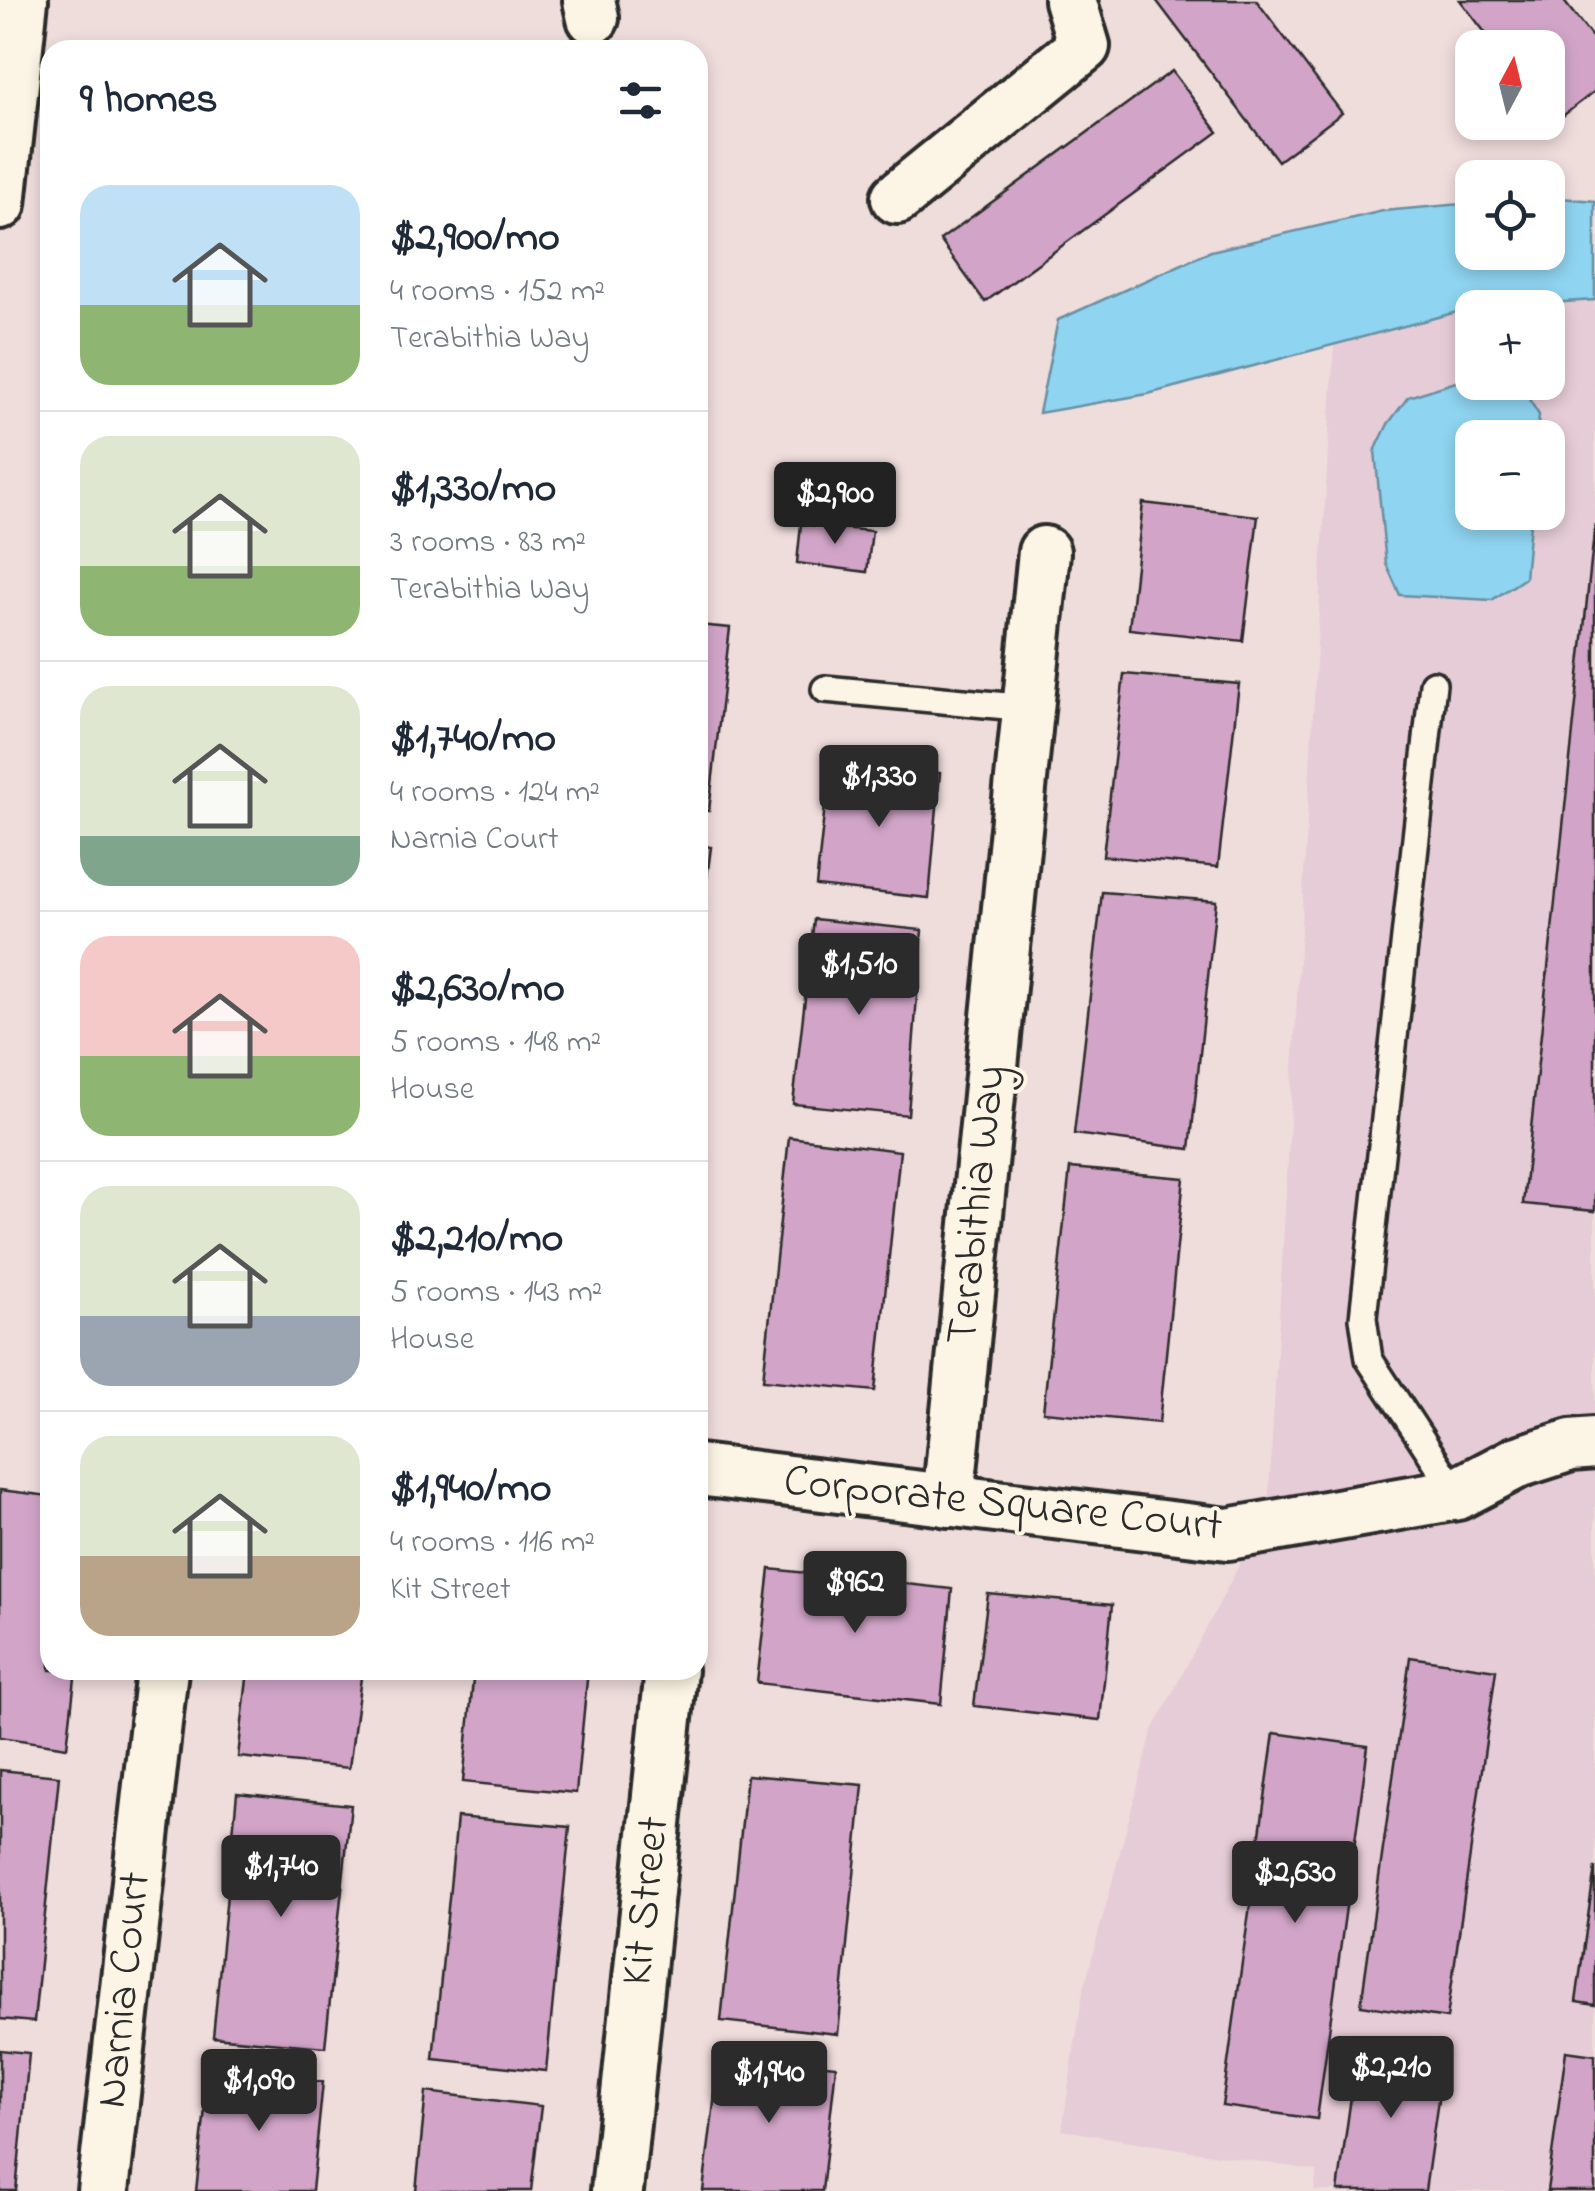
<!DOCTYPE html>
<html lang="en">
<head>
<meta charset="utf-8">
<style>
	:root { --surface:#fff; --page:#f2f2f3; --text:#1f2937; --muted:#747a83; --line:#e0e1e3; --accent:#2b2b2b }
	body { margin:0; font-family:"Indie Flower",sans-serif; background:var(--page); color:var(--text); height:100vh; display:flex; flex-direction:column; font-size:38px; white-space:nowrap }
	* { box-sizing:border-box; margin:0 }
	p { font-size:32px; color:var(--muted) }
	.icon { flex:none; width:55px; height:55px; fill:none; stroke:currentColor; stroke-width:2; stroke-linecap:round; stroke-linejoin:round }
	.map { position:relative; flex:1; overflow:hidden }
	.details { position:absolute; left:40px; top:40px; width:668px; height:1640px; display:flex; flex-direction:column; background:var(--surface); border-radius:30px; box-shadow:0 5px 15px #0003 }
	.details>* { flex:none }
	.needle { width:65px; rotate:7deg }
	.buttons { position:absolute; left:1455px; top:30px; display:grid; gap:20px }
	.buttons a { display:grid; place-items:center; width:110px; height:110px; border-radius:20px; background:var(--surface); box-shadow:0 5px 15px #0003; font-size:50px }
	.price { position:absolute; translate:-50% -85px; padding:0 22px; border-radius:10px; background:var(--accent); color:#fff; font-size:32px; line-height:65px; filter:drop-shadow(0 2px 5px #0008) }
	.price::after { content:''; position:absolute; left:50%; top:60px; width:30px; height:22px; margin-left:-15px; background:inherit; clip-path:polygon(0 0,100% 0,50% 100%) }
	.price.selected { background:#222; color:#fff }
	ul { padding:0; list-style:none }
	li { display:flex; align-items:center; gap:30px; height:250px; padding:0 40px }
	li+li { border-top:2px solid var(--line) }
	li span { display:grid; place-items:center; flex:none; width:280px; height:200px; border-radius:30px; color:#555 }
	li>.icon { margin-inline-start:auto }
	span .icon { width:120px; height:120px; fill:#fffc; stroke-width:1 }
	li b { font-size:42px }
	h2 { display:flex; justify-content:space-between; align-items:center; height:120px; padding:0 40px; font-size:42px }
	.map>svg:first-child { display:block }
	.built { fill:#e6ccd6; fill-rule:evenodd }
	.water { fill:#8fd4f1; stroke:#6790a2; stroke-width:2.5 }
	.building { fill:#d2a5c8; stroke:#2b2b2b; stroke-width:2.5 }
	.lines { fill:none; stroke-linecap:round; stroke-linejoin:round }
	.lane-casing { stroke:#2b2b2b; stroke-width:32 }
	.street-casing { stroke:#2b2b2b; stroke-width:58 }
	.lane { stroke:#fcf5e5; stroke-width:25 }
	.street { stroke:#fcf5e5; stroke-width:50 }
	.labels { text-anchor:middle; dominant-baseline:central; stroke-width:8; stroke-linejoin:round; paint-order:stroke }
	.street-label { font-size:45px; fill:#2b2b2b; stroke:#fcf5e5 }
</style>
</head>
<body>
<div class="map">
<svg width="1595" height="2191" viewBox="0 0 1595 2191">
	<rect width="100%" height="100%" fill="#efdddc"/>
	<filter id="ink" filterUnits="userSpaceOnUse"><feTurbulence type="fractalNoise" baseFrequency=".01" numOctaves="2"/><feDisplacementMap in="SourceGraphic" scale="20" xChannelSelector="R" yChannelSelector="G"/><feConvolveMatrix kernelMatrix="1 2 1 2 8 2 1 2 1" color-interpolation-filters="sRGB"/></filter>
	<g filter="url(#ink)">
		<!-- built -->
		<path class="built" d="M1595,300v1891h-281l3,-20 -255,-41 21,-139 69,-259 116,-222 66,-1165 138,-36v73h76v-74l-65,-1zM1472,438h76v74h-76z"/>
		<!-- water -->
		<g class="water">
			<polygon points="1548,197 1595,201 1595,300 1472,308 1148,394 1039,413 1058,320 1211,251 1383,211 1472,203 1472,252 1548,252"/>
			<polygon points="1472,377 1472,382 1519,383 1539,415 1537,437 1472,438 1472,512 1531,513 1525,578 1492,600 1400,595 1386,564 1375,451 1388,424 1408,397"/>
		</g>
		<!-- building -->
		<g class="building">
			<polygon points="1156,0 1256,0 1342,113 1278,161"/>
			<polygon points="1460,0 1563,0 1595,41 1595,91 1555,122 1548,112 1548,48 1497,48"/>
			<polygon points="1172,71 1218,132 985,302 940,240"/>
			<polygon points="1143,503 1258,516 1243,641 1129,629"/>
			<polygon points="801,524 872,531 867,572 797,563"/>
			<polygon points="1595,524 1595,1211 1523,1204"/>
			<polygon points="698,625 730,628 709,811 698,810"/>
			<polygon points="1124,674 1239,684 1218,867 1103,856"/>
			<polygon points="830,761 940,773 929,898 816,886"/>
			<polygon points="698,845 711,847 698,948"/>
			<polygon points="1102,892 1216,901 1190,1149 1074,1134"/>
			<polygon points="814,919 922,930 908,1115 793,1104"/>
			<polygon points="789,1137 900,1151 875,1391 763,1380"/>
			<polygon points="1070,1168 1184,1178 1159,1423 1043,1412"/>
			<polygon points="0,1490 50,1496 50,1670 76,1670 67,1747 0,1737"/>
			<polygon points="770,1569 952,1589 941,1704 757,1683"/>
			<polygon points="988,1594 1112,1605 1100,1720 974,1706"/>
			<polygon points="1410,1657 1496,1670 1447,2018 1361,2005"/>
			<polygon points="248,1670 362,1670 349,1768 238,1757"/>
			<polygon points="474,1670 588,1670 576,1793 463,1782"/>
			<polygon points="1274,1733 1368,1746 1317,2119 1222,2106"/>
			<polygon points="0,1770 59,1776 34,2022 0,2019"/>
			<polygon points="747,1775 863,1785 838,2034 721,2021"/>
			<polygon points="237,1793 351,1805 325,2047 213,2037"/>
			<polygon points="457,1817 570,1827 546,2071 433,2059"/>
			<polygon points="1595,1867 1595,2005 1576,2002"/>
			<polygon points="1358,2046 1444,2058 1425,2191 1338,2191"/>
			<polygon points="0,2050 29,2053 16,2191 0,2191"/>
			<polygon points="1566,2051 1595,2055 1595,2191 1547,2191"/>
			<polygon points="720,2054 836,2066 822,2191 703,2191"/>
			<polygon points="209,2072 323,2082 312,2191 196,2191"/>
			<polygon points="426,2092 541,2106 531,2191 416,2191"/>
		</g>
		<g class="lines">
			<defs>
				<g id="lane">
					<polyline points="1433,684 1363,1318 1369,1359 1457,1494"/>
					<polyline points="825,689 1028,708"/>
				</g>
				<g id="street">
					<polyline points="589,0 593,18"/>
					<polyline points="897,198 1084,46 1070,0"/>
					<polyline points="0,204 22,0"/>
					<polyline points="698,1470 1228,1534 1457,1494 1518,1462 1571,1445 1595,1443"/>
					<polyline points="948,1501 1044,552"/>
					<polyline points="103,2191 162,1670"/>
					<polyline points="617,2191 671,1670"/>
				</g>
			</defs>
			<!-- lane casing -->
			<use href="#lane" class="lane-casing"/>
			<!-- street casing -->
			<use href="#street" class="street-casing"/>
			<!-- lane -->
			<use href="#lane" class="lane"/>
			<!-- street -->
			<use href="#street" class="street"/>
		</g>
	</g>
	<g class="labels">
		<!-- street labels -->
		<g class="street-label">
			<text transform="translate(978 1205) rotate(-84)">Terabithia Way</text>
			<text transform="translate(1003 1505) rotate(6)">Corporate Square Court</text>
			<text transform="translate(647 1901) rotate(-84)">Kit Street</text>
			<text transform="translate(125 1990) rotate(-84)">Narnia Court</text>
		</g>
	</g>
</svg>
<div class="buttons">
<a><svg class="needle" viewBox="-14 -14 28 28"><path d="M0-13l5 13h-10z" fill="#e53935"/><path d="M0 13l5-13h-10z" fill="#747a83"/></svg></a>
<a><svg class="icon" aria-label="locate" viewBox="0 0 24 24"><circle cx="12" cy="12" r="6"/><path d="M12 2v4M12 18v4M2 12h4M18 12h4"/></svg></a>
<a>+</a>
<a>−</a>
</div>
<b class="price selected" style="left:835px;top:547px">$2,900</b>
<b class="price" style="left:879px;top:830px">$1,330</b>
<b class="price" style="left:859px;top:1018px">$1,510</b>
<b class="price" style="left:855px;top:1636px">$962</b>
<b class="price" style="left:281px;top:1920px">$1,740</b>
<b class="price" style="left:1295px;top:1926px">$2,630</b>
<b class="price" style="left:1391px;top:2121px">$2,210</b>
<b class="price" style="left:769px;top:2126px">$1,940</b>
<b class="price" style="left:259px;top:2134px">$1,090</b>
<section class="details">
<h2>9 homes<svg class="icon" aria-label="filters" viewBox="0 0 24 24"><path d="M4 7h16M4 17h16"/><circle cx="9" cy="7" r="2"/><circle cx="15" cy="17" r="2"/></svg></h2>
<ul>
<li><span style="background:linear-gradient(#bfe0f5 60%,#8fb573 0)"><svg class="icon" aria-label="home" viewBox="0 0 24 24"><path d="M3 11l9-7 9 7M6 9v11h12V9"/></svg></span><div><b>$2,900/mo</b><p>4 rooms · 152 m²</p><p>Terabithia Way</p></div></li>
<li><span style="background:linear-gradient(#dfe7d0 65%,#8fb573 0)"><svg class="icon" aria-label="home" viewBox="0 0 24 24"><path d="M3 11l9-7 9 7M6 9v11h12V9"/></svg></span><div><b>$1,330/mo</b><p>3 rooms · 83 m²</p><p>Terabithia Way</p></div></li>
<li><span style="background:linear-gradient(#dfe7d0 75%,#7fa58c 0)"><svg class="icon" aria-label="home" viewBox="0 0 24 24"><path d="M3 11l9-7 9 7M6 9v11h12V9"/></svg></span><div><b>$1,740/mo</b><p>4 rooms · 124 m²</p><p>Narnia Court</p></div></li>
<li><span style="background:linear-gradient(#f6c9c9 60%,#8fb573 0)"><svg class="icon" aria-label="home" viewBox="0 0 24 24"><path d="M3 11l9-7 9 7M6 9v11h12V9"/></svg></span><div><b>$2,630/mo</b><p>5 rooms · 148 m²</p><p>House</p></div></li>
<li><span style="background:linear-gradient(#dfe7d0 65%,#9aa5b1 0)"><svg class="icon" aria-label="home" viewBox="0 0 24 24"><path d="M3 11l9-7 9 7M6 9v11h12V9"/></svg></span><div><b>$2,210/mo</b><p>5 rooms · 143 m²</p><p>House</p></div></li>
<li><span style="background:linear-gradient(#dfe7d0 60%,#b9a48a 0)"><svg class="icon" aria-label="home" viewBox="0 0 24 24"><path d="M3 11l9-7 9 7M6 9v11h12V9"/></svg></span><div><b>$1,940/mo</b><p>4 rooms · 116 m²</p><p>Kit Street</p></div></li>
</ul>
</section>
</div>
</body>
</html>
